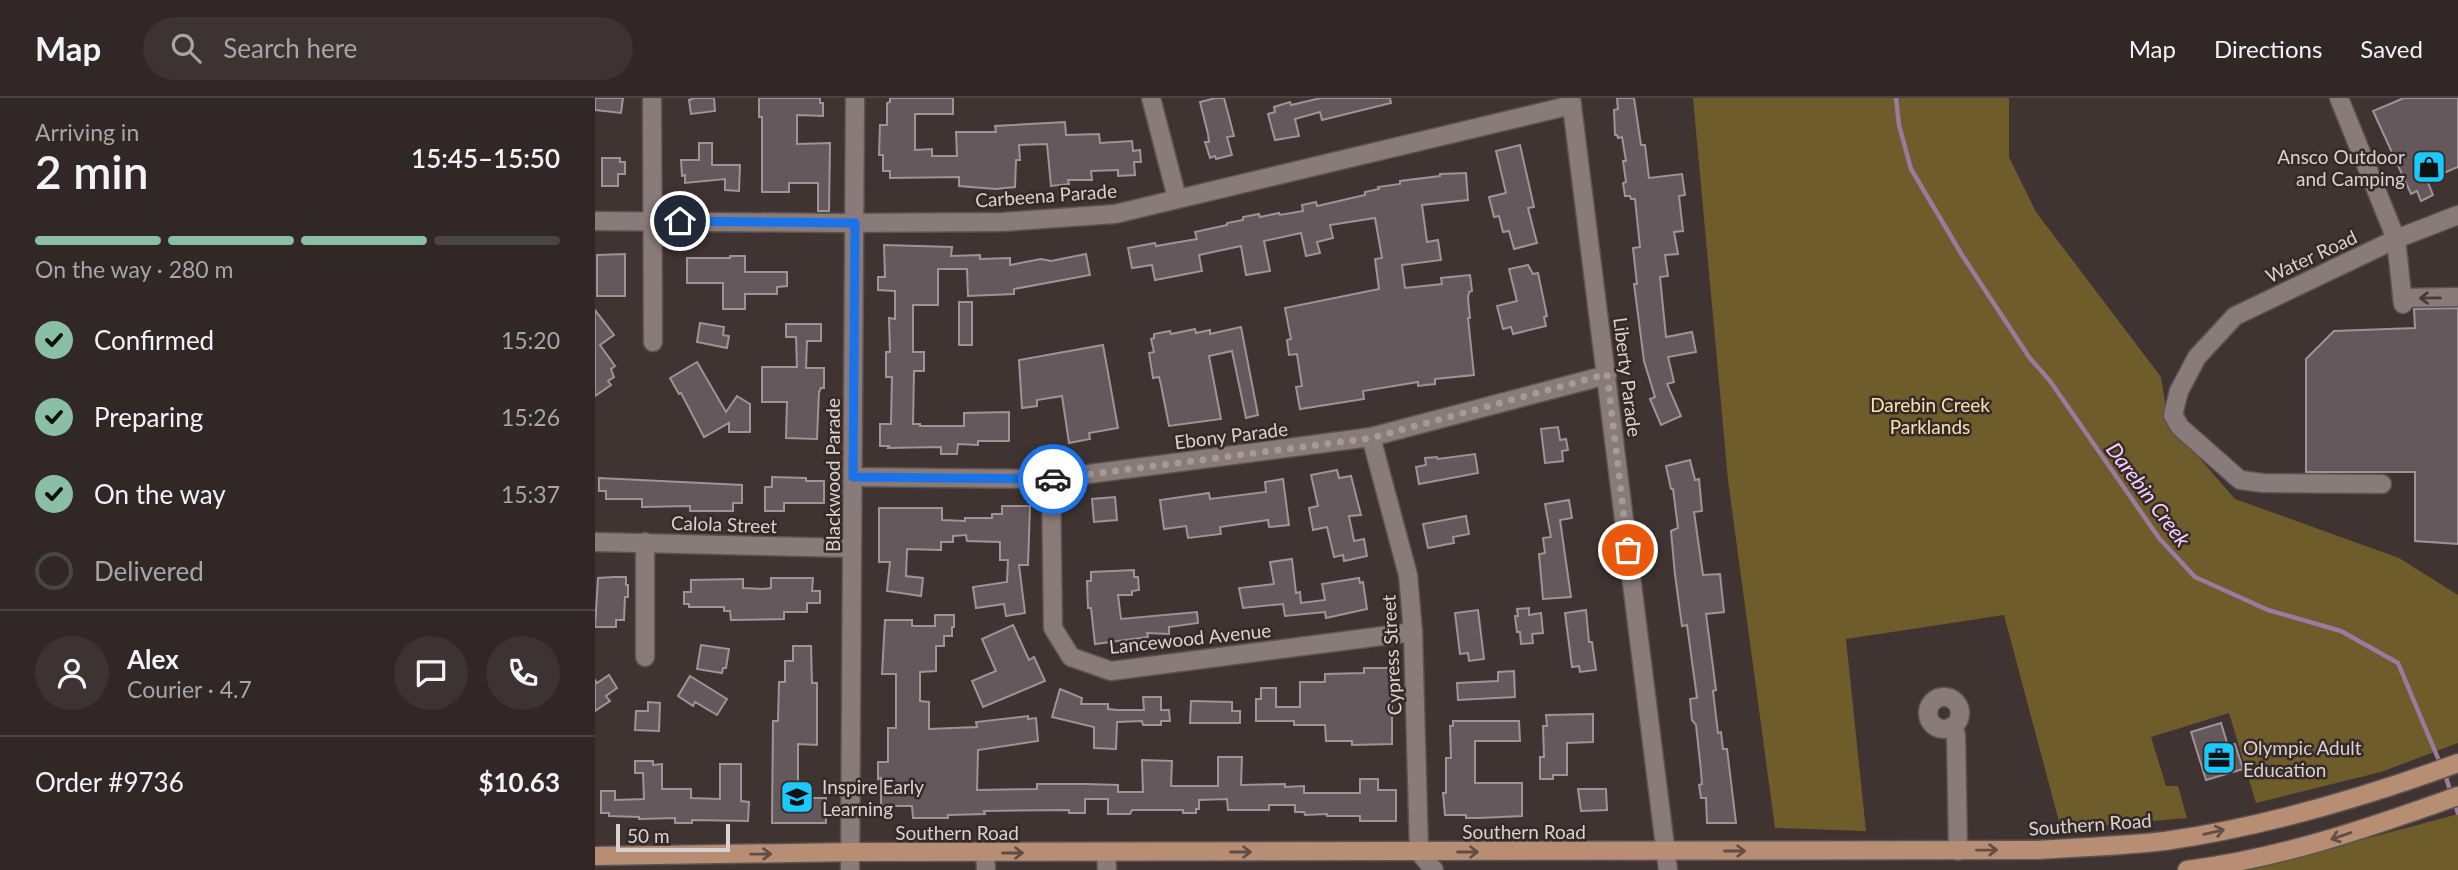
<!DOCTYPE html>
<meta charset="utf-8">
<style>
body{margin:0;font-family:Lato,sans-serif;background:#3c3332;color:#f1f3f6;height:100vh;display:flex;flex-direction:column;font-size:26px;white-space:nowrap}
*{box-sizing:border-box;margin:0}
p{font-size:23px;color:#a8a5a7}
.icon{flex:none;width:38px;height:38px;fill:none;stroke:currentColor;stroke-width:2;stroke-linecap:round;stroke-linejoin:round}
.map{position:relative;flex:1;overflow:hidden}
.drawer{display:flex;flex-direction:column;background:#302726;width:595px}
.drawer>*{flex:none}
.scale{position:absolute;left:21px;bottom:18px;width:114px;box-sizing:border-box;padding-left:7px;border:4px solid #dad2d1;border-top:0;font-size:19px;line-height:24px;white-space:nowrap;color:#dad2d1;-webkit-text-stroke:5px #362a28;paint-order:stroke}
.pin{position:absolute;display:grid;place-items:center;width:60px;height:60px;color:#fff;margin:-30px;border:4px solid #fff;border-radius:50%;box-shadow:0 2px 7px #0007}
.courier{position:absolute;display:grid;place-items:center;width:70px;height:70px;margin:-35px;border:5px solid #1a73e8;border-radius:50%;background:#fff;color:#222;box-shadow:0 2px 9px #0007}
.summary em{font-style:normal;font-weight:600}
.summary div{display:flex;flex-direction:column-reverse}
.summary{display:flex;align-items:center;justify-content:space-between;height:119px;padding:0 35px}
h1{font-size:46px;font-weight:600;line-height:52px}
.bar{display:grid;grid-template-columns:repeat(4,1fr);gap:10px 7px;align-content:center;height:84px;padding:0 35px}
.bar i{height:9px;border-radius:5px;background:#4b4443}
.bar .current{background:#8abfa5}
.bar p{grid-column:span 4}
.line{display:flex;align-items:center;gap:18px;padding:0 35px;border-top:2px solid #4b4443}
.line div{flex:1}
.round{display:grid;place-items:center;flex:none;width:74px;height:74px;border-radius:37px;background:#3c3332}
ol{padding:0 35px;list-style:none}
li{display:flex;align-items:center;gap:21px;height:77px}
li p{margin-inline-start:auto}
li .icon{padding:7px;border-radius:50%;background:#8abfa5;color:#111;stroke-width:4}
li:last-child{color:#a8a5a7}
li i{width:38px;height:38px;border:4px solid #4b4443;border-radius:50%}
header{display:flex;align-items:center;gap:42px;box-sizing:border-box;height:98px;padding:0 35px;background:#302726;border-bottom:2px solid #4b4443}
header strong{font-size:33px}
nav{display:flex;gap:38px;margin-inline-start:auto;font-size:24px}
.search{width:490px;height:63px;background:#3c3332;display:flex;align-items:center;gap:18px;box-sizing:border-box;padding:0 24px;border-radius:38px;color:#a8a5a7;font-size:26px}
main{display:flex;flex:1;min-height:0}
.map>svg:first-child{display:block}
</style>
<header>
<strong>Map</strong>
<div class="search"><svg class="icon" aria-label="search" viewBox="0 0 24 24"><circle cx="10" cy="10" r="6"/><path d="M15 15l6 6"/></svg>Search here</div>
<nav><a>Map</a><a>Directions</a><a>Saved</a></nav>
</header>
<main>
<section class="drawer">
<div class="summary"><div><h1>2 min</h1><p>Arriving in</p></div><em>15:45–15:50</em></div>
<div class="bar"><i class="current"></i><i class="current"></i><i class="current"></i><i></i><p>On the way · 280 m</p></div>
<ol>
<li><svg class="icon" aria-label="check" viewBox="0 0 24 24"><path d="M5 12l5 5 9-10"/></svg>Confirmed<p>15:20</p></li>
<li><svg class="icon" aria-label="check" viewBox="0 0 24 24"><path d="M5 12l5 5 9-10"/></svg>Preparing<p>15:26</p></li>
<li><svg class="icon" aria-label="check" viewBox="0 0 24 24"><path d="M5 12l5 5 9-10"/></svg>On the way<p>15:37</p></li>
<li><i></i>Delivered</li>
</ol>
<div class="line" style="height:126px"><a class="round"><svg class="icon" aria-label="person" viewBox="0 0 24 24"><circle cx="12" cy="8" r="4"/><path d="M4 21q1-7 8-7t8 7"/></svg></a><div><b>Alex</b><p>Courier · 4.7</p></div><a class="round"><svg class="icon" aria-label="chat" viewBox="0 0 24 24"><path d="M4 5h16v11H9l-5 4z"/></svg></a><a class="round"><svg class="icon" aria-label="phone" viewBox="0 0 24 24"><path d="M5 4h4l2 5-3 2q2 4 5 5l2-3 5 2v4C11 20 4 13 5 4z"/></svg></a></div>
<div class="line" style="height:91px"><div>Order #9736</div><b>$10.63</b></div>
</section>
<div class="map">
<svg width="1863" height="772" viewBox="0 0 1863 772">
<rect width="100%" height="100%" fill="#403432"/>
<!-- green -->
<g fill="#6e5c2b">
<path d="M1098,0H1414V59L1441,114L1566,279L1573,324L1640,401L1804,460L1863,497V645L1786,674L1661,705L1634,615L1556,639L1571,688H1583L1592,720L1466,731L1409,517L1251,541L1271,733L1180,730L1133,382Z"/>
<path d="M1863,716V772H1629L1740,749Z"/>
</g>
<g fill="none" stroke-linecap="round" stroke-linejoin="round">
<!-- stream -->
<g stroke="#9a7a9e" stroke-width="4.5">
<path d="M1301,0L1304,27L1316,71L1367,157L1434,259L1455,283L1564,440L1600,479L1673,512L1746,533L1803,565L1845,665"/>
<path d="M1849,673L1856,695"/>
<path d="M1859,703L1863,715"/>
</g>
</g>
<!-- building -->
<g fill="#64585c" stroke="#a09297" stroke-width="2">
<path d="M0,0H28L26,15L0,12Z"/>
<path d="M100,0H119L120,13L96,16L94,2Z"/>
<path d="M164,0H225V5H228V18L202,17V46L235,45L234,113H223V85H194V94H167V19H164Z"/>
<path d="M295,0H358V16H320V52L337,51V58H362L361,34H401L400,28L470,24L471,37L504,36L505,45L537,43L538,53L545,52L546,64H539L540,77L523,78V72L496,73L497,82H473L474,86L456,88L452,46L424,47L425,62H421L420,89L401,91L364,88V79L295,80V73H288V57H284L285,27H292V5L295,4Z"/>
<path d="M621,0H629L639,38L632,39L637,57L621,61L620,58L615,60L610,44H614L613,36L605,4Z"/>
<path d="M726,0H795L796,5L727,22L725,14L700,21L704,38L680,42L673,16L680,14L679,9L695,4L696,7Z"/>
<path d="M1022,0H1039L1046,47H1050L1054,80L1087,76L1090,97L1084,98L1088,133L1079,134L1083,156L1070,157L1073,178L1065,179L1071,239L1097,234L1101,254L1073,259L1079,284L1072,286L1086,318L1066,327L1055,301L1060,299L1049,263L1039,186H1042L1038,150L1045,149L1040,101H1036L1035,98H1030L1028,85L1031,84L1028,63H1031L1027,39L1023,40L1022,37H1020L1019,12L1023,11Z"/>
<path d="M1809,0H1863V69L1832,82L1838,97L1826,103L1822,93L1816,96L1778,13Z"/>
<path d="M104,45H117V67H145L144,93L130,92V81L90,85V77L87,78L86,62H104Z"/>
<path d="M925,47L939,109L933,110L942,145L919,151L914,133L908,134L904,118L899,119L894,99L911,95L901,53Z"/>
<path d="M7,60H25V64H30V76H23V88H7Z"/>
<path d="M871,75L873,102L827,107L832,144L843,142L846,162L807,167L810,190L847,186L846,180L875,177L877,193L874,194L873,200L875,220H873L879,277L840,281V286L823,288V284L768,293L769,301L705,311L701,289L707,288L702,256L694,257L692,242L696,241L690,210L784,191L780,161L787,160L780,120L735,127L738,140L722,144L725,155L711,158L706,135L669,143L675,173L651,177L646,148L604,157L607,173L560,182L557,167L537,170L533,150L560,145L561,148L602,141L600,134L632,127V125L648,122V119L664,116L665,119L684,115L685,117L708,113L707,107L721,104L722,108L770,97V94L784,91L783,89L805,86V83L845,78V76Z"/>
<path d="M289,147L357,149L356,158L385,157V161L415,160V167L446,161L456,163L491,156L495,177L419,191V196L373,198L372,171H343V207H318V254H329V273H319L318,326H325V328H369V315L414,314V343H383V347L363,346L362,356H346V349L293,350L294,348H285V326H296L297,279H291V254H295L294,220L300,221V193L283,192V179H290Z"/>
<path d="M30,156V198H2V157Z"/>
<path d="M135,158H150V174H192V188L182,189V196H150V211H128V185H92V160H135Z"/>
<path d="M933,167L938,176L943,175L952,218L949,219L951,228L918,236L916,229L908,231L902,208L922,203L914,171Z"/>
<rect x="364" y="204" width="13" height="43"/>
<path d="M1863,210V446L1820,443V374H1711V261L1739,233L1820,230L1819,211Z"/>
<path d="M0,212L19,237L5,247L20,268L16,271L19,279L13,283L16,287L0,298Z"/>
<path d="M105,225L129,229L128,237L134,238L132,250L102,244Z"/>
<path d="M191,226H226V243H212L211,270H229V290H226L224,294L222,341L191,340L192,304H167V269H202L201,239H191Z"/>
<path d="M646,229L663,317L651,320L637,253L614,258L626,321L574,328L566,287L564,279L558,280L554,255L559,254L556,241L559,240V236L575,233L576,236L600,231L601,235L615,232V236Z"/>
<path d="M508,247L523,330L494,335L495,341L474,345L467,298L442,302V308L427,310L424,262Z"/>
<path d="M102,264L131,314L142,298L155,306V334H134V325L109,339L86,295L84,296L75,280Z"/>
<path d="M963,329L965,342L971,341L973,352L967,353L968,363L950,365L946,331Z"/>
<path d="M880,356L883,375L824,386L821,369L831,367L830,360L842,359L843,361Z"/>
<path d="M1095,362L1100,382L1104,381L1107,413L1099,414L1108,477L1125,476L1129,514L1111,516L1121,592L1118,593L1123,635L1126,634L1128,651H1132L1141,725H1112L1111,700H1106L1104,687L1107,686L1106,673L1101,627L1097,622L1095,601L1102,600L1092,527L1087,528L1080,477L1076,433L1083,430L1078,391H1076L1071,368Z"/>
<path d="M742,372L744,380L756,378L766,417L754,418L759,443L769,441L772,458L749,463L748,457L739,459L732,429L718,432L714,410L723,408L716,377Z"/>
<path d="M177,379L211,380V383H229V405H189V413H170V389H177Z"/>
<path d="M4,380L147,387V405H138V413H95V408L47,409V401H11V393H4Z"/>
<path d="M688,381L694,427L674,429L673,422L625,429L626,436L593,440L591,428L569,431L565,402L614,395L615,401L671,394L670,384Z"/>
<path d="M520,399L522,422L499,424L497,401Z"/>
<path d="M974,402L977,420L965,422L976,499L948,501L944,456L950,455L948,440L956,439L950,406Z"/>
<path d="M407,408H435L433,467H424L430,515L411,518L409,506L381,510L378,489L412,484L413,462H405V444L372,443L371,437L358,438V444H346V452L312,451L311,478L328,480L326,498L292,493L295,464H284V410H347V422L370,423V420H397V416H407Z"/>
<path d="M871,418L874,436L858,439L859,445L833,450L828,426Z"/>
<path d="M697,461L701,495L705,494L706,505L730,502L727,486L764,480L765,485L768,484L772,511L731,520L730,514L690,518L688,506L648,510L644,490L679,486L675,464Z"/>
<path d="M539,472V479H543L544,492L537,493V497H523L526,521L602,514L603,525L574,529V536L552,535L553,539L500,546L496,510H493L492,483H496V474Z"/>
<path d="M19,479H31V487H33V499H30L29,522H21V529H0L3,480Z"/>
<path d="M176,480H218L217,493H225V505H212V514H189V521L136,522L135,513H129V509H94V506H89V494H96V482L148,481V490L168,491L176,490Z"/>
<path d="M934,510V517L946,515L948,535L937,536L938,545L926,546L925,534H922L920,518H923L922,511Z"/>
<path d="M883,512L889,561L874,563L873,555L865,556L860,515Z"/>
<path d="M991,512L994,544H997L1001,572L985,574L984,568L977,569L970,515Z"/>
<path d="M340,517H359V529H357V538H349V548H341V573L325,574V603L334,604V631L382,629L381,624L433,618V621L441,620L443,643L383,652L382,692L442,691V686H492L523,687V694H548L547,662L577,663L576,688H623V659H647L646,687L690,686V689L709,688V695H765V681H783V692H801V723H765V718H732V716L710,717L709,714H700V707H674V712H633L632,701L604,702V711H601V715H588V712H537L535,716H513V701H490V715H474V712L389,713L390,716L353,717V720H318L317,708H286V680L283,681V664H293V630H301V576H287L290,522H317V528H340Z"/>
<path d="M418,527L434,562L439,559L450,583L388,609L377,583L401,573L387,541Z"/>
<path d="M106,547L134,551L131,570H128L127,575L102,571Z"/>
<path d="M198,548H216L217,585H222V647L203,646V700H231V725H177L178,623H183L184,584H190V563H198Z"/>
<path d="M769,570H797V646L757,647V643H731L730,627H699V623H661V601H666V590H681V609H705V584H730V576L769,575Z"/>
<path d="M919,573L920,599L863,602L862,585L903,583V574Z"/>
<path d="M14,577L22,590L11,598L15,603L0,613V582L2,585Z"/>
<path d="M95,578L132,601L122,617L100,604L98,608L83,598Z"/>
<path d="M465,591L487,600L486,606H513V611L522,612H549L548,599H566V612H574L575,623H566V627H548L547,623L522,624L521,651L499,650V629L457,619Z"/>
<path d="M596,603L637,604V613H645V625H595Z"/>
<path d="M53,604L65,605L64,633L40,632L41,613H53Z"/>
<path d="M998,616V644L972,645V677H958V681H945V659H949L948,628H952L951,617Z"/>
<path d="M858,623H924L925,643H880V685H927V718L884,720H871V717H850L848,695H851V660H856L855,628H858Z"/>
<path d="M1626,625L1633,648L1640,646L1648,671L1611,682L1596,634Z"/>
<path d="M40,663H58V667L67,666V691H96V700L125,701V666H146V703L154,704L153,723L97,722V725H80V720L44,721V719L14,718V715H6V693H20V702L49,701L48,675H40Z"/>
<path d="M983,691H1011L1012,712L986,713Z"/>
</g>
<g fill="none" stroke-linecap="round" stroke-linejoin="round">
<defs>
<g id="minor">
<path d="M57,0L58,244"/>
<path d="M556,0L582,100"/>
<path d="M976,0L1073,772"/>
<path d="M1744,0L1801,141L1808,206"/>
<path d="M0,123L245,125L407,124L520,116L977,7"/>
<path d="M1807,200L1863,199"/>
<path d="M776,339L813,477L818,534L824,754L839,772"/>
<path d="M258,379L456,381L776,339L1012,277"/>
<path d="M456,381L458,530L476,559L516,573L818,534"/>
<path d="M1787,386L1668,385L1645,382L1585,329L1578,317L1584,293L1602,259L1640,218L1801,141L1863,117"/>
<path d="M0,444L257,450"/>
<path d="M50,444V559"/>
<circle cx="1349" cy="615" r="16"/>
<path d="M1358,628L1361,637L1363,753"/>
<path d="M390,755L391,772"/>
<path d="M511,755L512,772"/>
<path d="M255,772L260,0"/>
</g>
<g id="major">
<path d="M0,758L256,754L1442,752C1485,749 1528,748 1570,743C1668,729 1770,699 1863,665"/>
<path d="M1592,772C1686,760 1774,730 1863,698"/>
</g>
</defs>
<!-- minor casing -->
<use href="#minor" stroke="#5c5251" stroke-width="21"/>
<!-- major casing -->
<use href="#major" stroke="#5c5251" stroke-width="21"/>
<!-- minor -->
<use href="#minor" stroke="#897b7a" stroke-width="18"/>
<!-- major -->
<use href="#major" stroke="#b78e74" stroke-width="18"/>
</g>
<!-- one-way arrows -->
<defs><path id="oneway-shaft" d="M-6 0H5M1.5-3L5.5 0L1.5 3" fill="none" stroke-width="1.6" stroke-linecap="round" stroke-linejoin="round" transform="scale(1.75)"/></defs>
<use stroke="#473a38" href="#oneway-shaft" transform="translate(1835 200) rotate(179)"/>
<g stroke="#634d43">
<use href="#oneway-shaft" transform="translate(1619 734) rotate(-13)"/>
<use href="#oneway-shaft" transform="translate(1746 738) rotate(161)"/>
<use href="#oneway-shaft" transform="translate(1392 752) rotate(-1)"/>
<use href="#oneway-shaft" transform="translate(1140 753)"/>
<use href="#oneway-shaft" transform="translate(646 754)"/>
<use href="#oneway-shaft" transform="translate(873 754)"/>
<use href="#oneway-shaft" transform="translate(418 755)"/>
<use href="#oneway-shaft" transform="translate(166 756) rotate(-1)"/>
</g>
<g fill="none" stroke-linecap="round" stroke-linejoin="round">
<!-- done -->
<path stroke="#a49b99" stroke-width="7" stroke-dasharray="0 12.6" d="M458,381L776,340L1012,276L1033,452"/>
<!-- route -->
<path stroke="#1a73e8" stroke-width="9" d="M85,123L260,125L258,379L458,381"/>
</g>
<!-- icons -->
<defs>
<symbol id="shop-square" viewBox="-11 -11 22 22"><rect x="-9" y="-9" width="18" height="18" rx="4" fill="#1cc9fc" stroke="#362a28"/><path d="M-5-2.5h2.3a2.7 3.5 0 0 1 5.4 0H5L5.5 6h-11ZM-1.5-2.5h3a1.5 2.3 0 0 0-3 0Z" fill="#111"/></symbol>
<symbol id="office-square" viewBox="-11 -11 22 22"><rect x="-9" y="-9" width="18" height="18" rx="4" fill="#1cc9fc" stroke="#362a28"/><path d="M-6-3h4V-5.5h4V-3h4V5H-6ZM-1-4.5V-3h2v-1.5ZM-6 0V1H6V0Z" fill="#111"/></symbol>
<symbol id="school-square" viewBox="-11 -11 22 22"><rect x="-9" y="-9" width="18" height="18" rx="4" fill="#1cc9fc" stroke="#362a28"/><path d="M0-5L7-2L0 1L-7-2ZM-4 1L0 2.5L4 1V4Q0 6-4 4Z" fill="#111"/></symbol>
</defs>
<g fill-rule="evenodd">
<use href="#shop-square" x="1815" y="50" width="38" height="38"/>
<use href="#office-square" x="1605" y="641" width="38" height="38"/>
<use href="#school-square" x="183" y="680" width="38" height="38"/>
</g>
<g text-anchor="middle" dominant-baseline="central" stroke-width="5" stroke-linejoin="round" paint-order="stroke">
<!-- poi labels -->
<g font-size="19" fill="#dad2d1" stroke="#362a28" text-anchor="start">
<text x="1810" y="58" text-anchor="end">Ansco Outdoor<tspan x="1810" dy="22">and Camping</tspan></text>
<text x="1648" y="649">Olympic Adult<tspan x="1648" dy="22">Education</tspan></text>
<text x="227" y="688">Inspire Early<tspan x="227" dy="22">Learning</tspan></text>
</g>
<!-- street labels -->
<g font-size="19" fill="#dad2d1" stroke="#362a28">
<text transform="translate(451 97) rotate(-4)">Carbeena Parade</text>
<text transform="translate(1716 158) rotate(-25)">Water Road</text>
<text transform="translate(1033 279) rotate(83)">Liberty Parade</text>
<text transform="translate(636 337) rotate(-7)">Ebony Parade</text>
<text transform="translate(237 377) rotate(-90)">Blackwood Parade</text>
<text transform="translate(129 426) rotate(2)">Calola Street</text>
<text transform="translate(595 540) rotate(-6)">Lancewood Avenue</text>
<text transform="translate(796 557) rotate(-93)">Cypress Street</text>
<text transform="translate(1495 726) rotate(-4)">Southern Road</text>
<text x="929" y="733">Southern Road</text>
<text x="362" y="734">Southern Road</text>
</g>
<!-- park labels -->
<g font-size="19" fill="#f8e2ab" stroke="#362a28">
<text x="1335" y="306">Darebin Creek<tspan x="1335" dy="22">Parklands</tspan></text>
</g>
<!-- water labels -->
<g font-size="21" font-style="italic" fill="#f7d1ff" stroke="#362a28">
<text transform="translate(1554 396) rotate(53)">Darebin Creek</text>
</g>
</g>
</svg>
<div class="scale">50 m</div>
<div class="pin" style="left:1033px;top:452px;background:#ea580c"><svg class="icon" aria-label="bag" viewBox="0 0 24 24"><path d="M5 8h14l-1 12H6zM9 8a3 3 0 0 1 6 0"/></svg></div>
<div class="pin" style="left:85px;top:123px;background:#1f2937"><svg class="icon" aria-label="home" viewBox="0 0 24 24"><path d="M3 11l9-7 9 7M6 9v11h12V9"/></svg></div>
<div class="courier" style="left:458px;top:381px"><svg class="icon" aria-label="car" viewBox="0 0 24 24"><path d="M5 17H2v-5l4-1 3-4h7l3 4 3 1v5h-3M9 17h6M6 11h13"/><circle cx="7" cy="17" r="2"/><circle cx="17" cy="17" r="2"/></svg></div>
</div>
</main>
